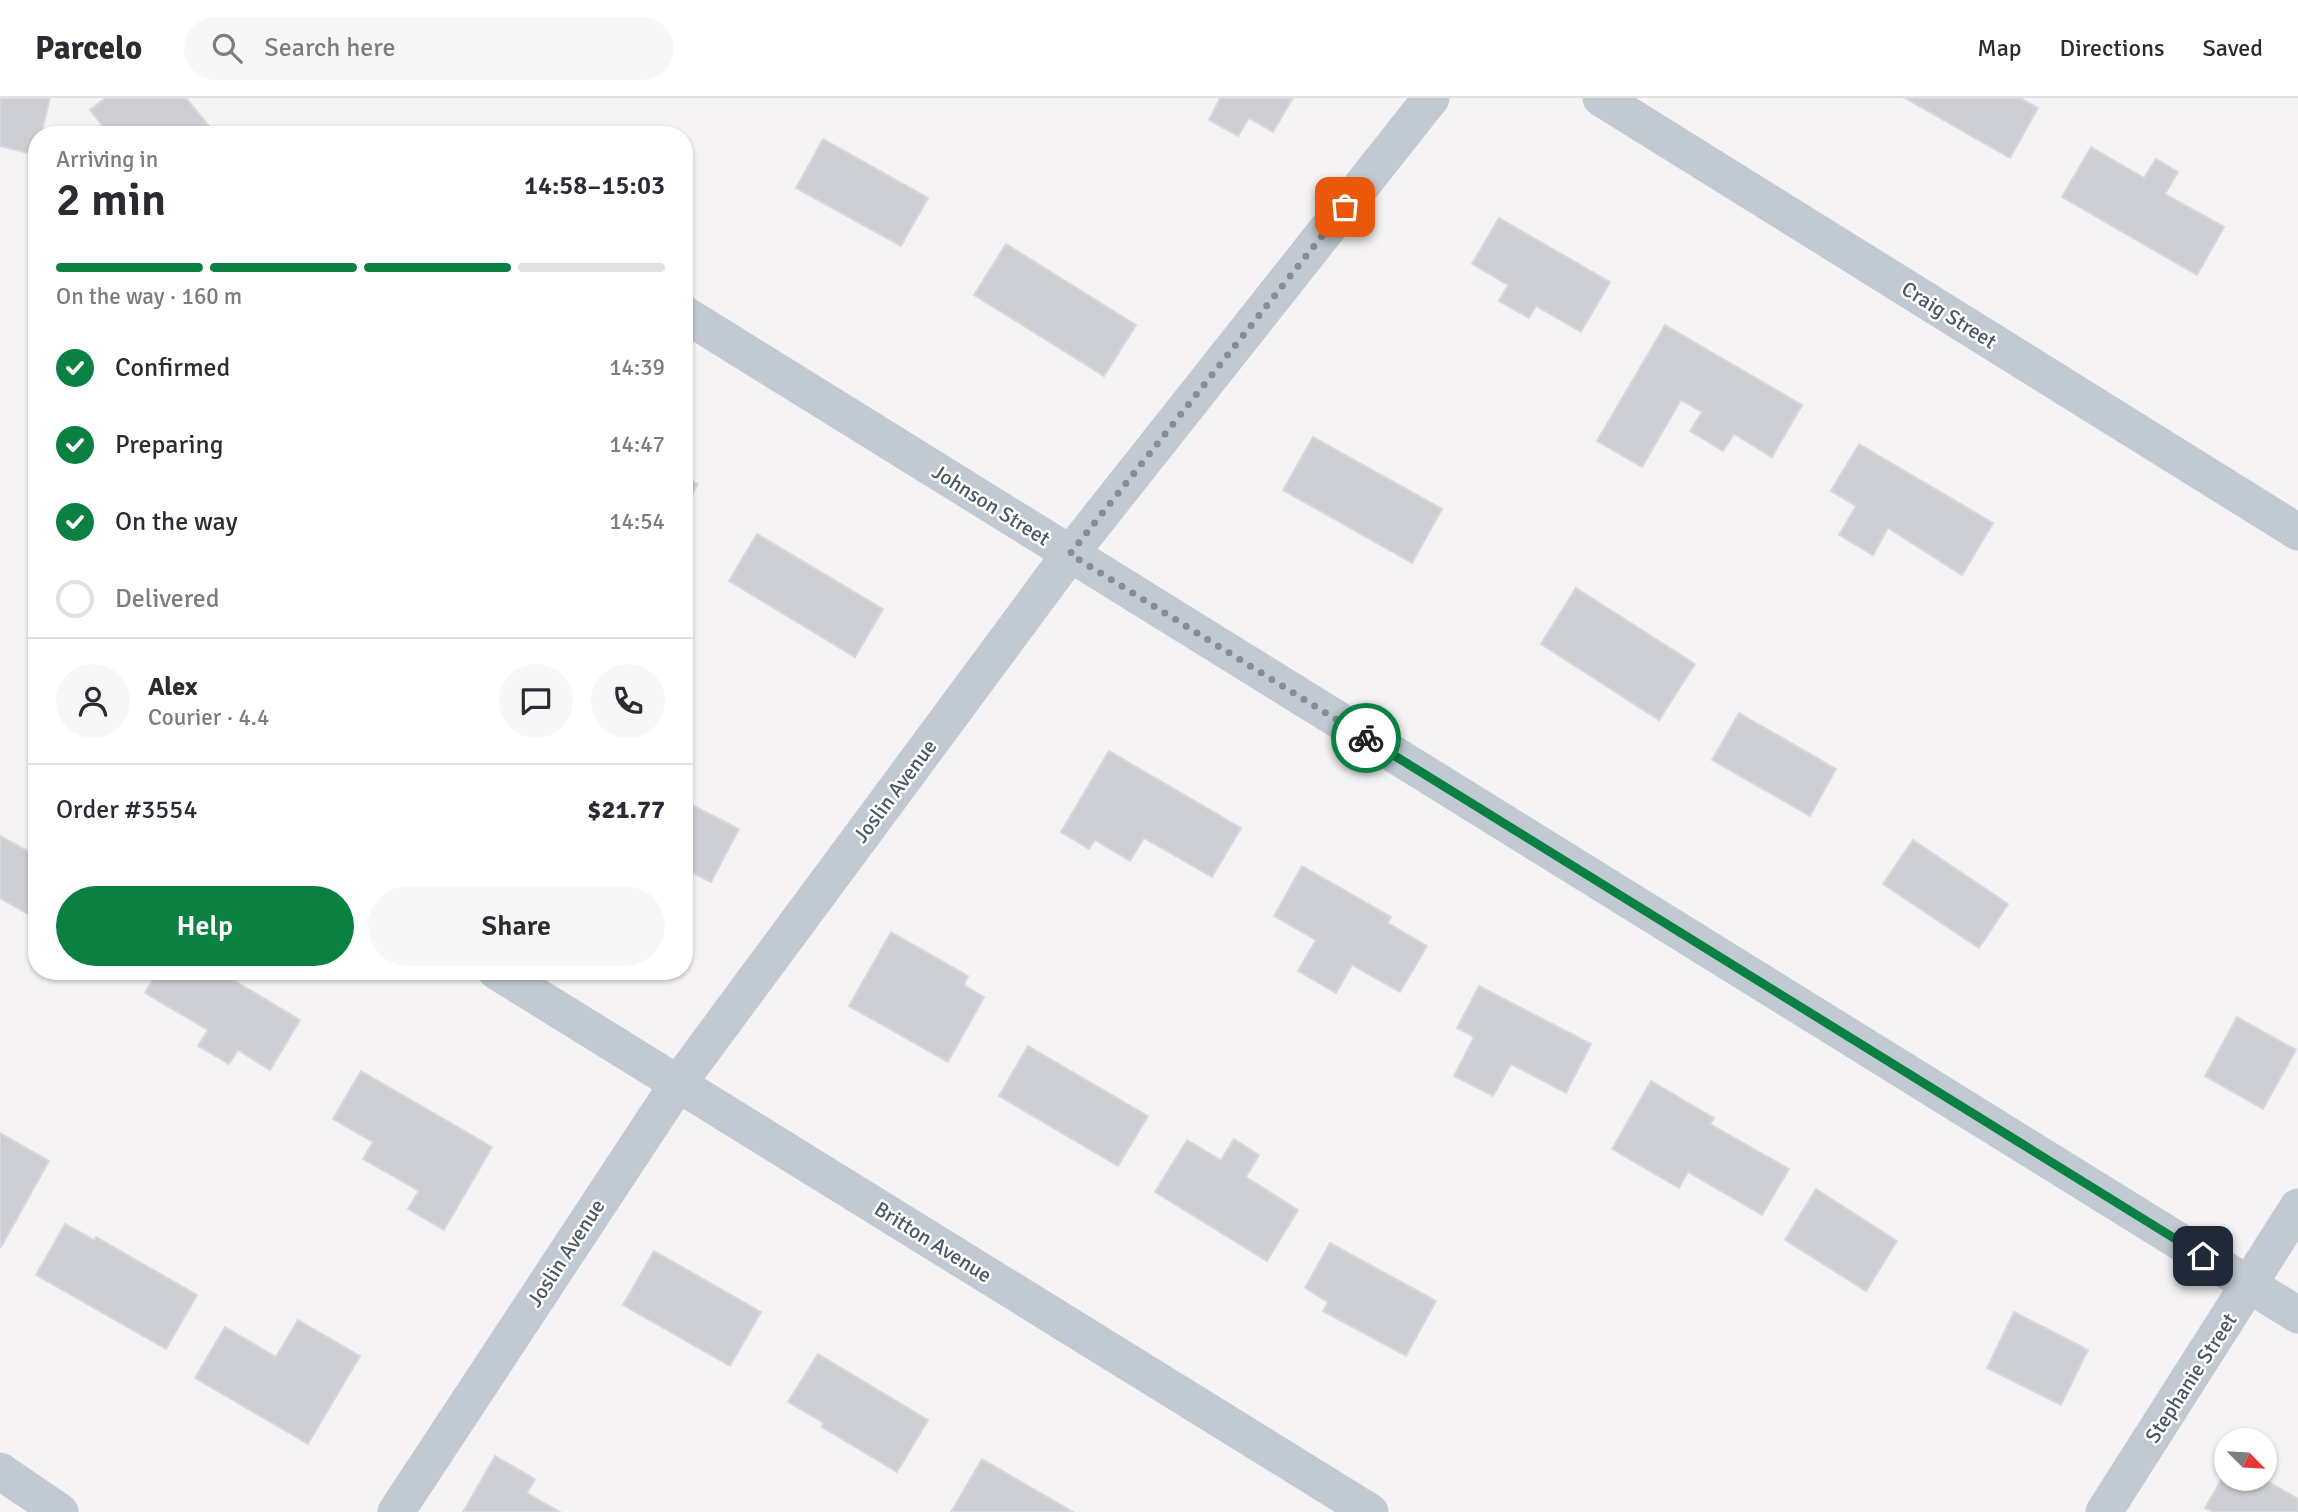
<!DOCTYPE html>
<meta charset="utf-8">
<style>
body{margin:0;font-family:Signika,sans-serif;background:#f7f7f7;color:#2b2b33;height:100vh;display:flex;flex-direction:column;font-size:26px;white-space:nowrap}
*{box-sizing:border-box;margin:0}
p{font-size:23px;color:#7c7c81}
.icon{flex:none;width:38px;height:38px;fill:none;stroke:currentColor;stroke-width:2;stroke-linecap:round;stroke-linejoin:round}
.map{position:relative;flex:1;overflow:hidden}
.side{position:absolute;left:28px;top:28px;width:665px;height:854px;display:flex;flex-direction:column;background:#fff;border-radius:28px;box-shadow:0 2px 5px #0004}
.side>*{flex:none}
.needle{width:46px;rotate:114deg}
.controls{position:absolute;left:2214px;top:1330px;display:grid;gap:14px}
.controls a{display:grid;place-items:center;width:63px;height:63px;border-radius:50%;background:#fff;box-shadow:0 2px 5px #0004;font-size:35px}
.pin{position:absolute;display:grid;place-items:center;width:60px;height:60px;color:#fff;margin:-30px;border-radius:14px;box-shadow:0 4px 10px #0006}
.courier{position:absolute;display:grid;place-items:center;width:70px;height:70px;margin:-35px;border:5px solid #0b8043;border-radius:50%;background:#fff;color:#222;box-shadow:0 2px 9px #0007}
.headline em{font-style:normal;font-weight:600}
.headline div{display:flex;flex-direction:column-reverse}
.headline{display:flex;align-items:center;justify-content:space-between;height:119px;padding:0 28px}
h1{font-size:46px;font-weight:600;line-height:52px}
.bar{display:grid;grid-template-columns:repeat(4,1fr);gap:10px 7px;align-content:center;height:84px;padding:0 28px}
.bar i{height:9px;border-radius:5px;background:#e1e1e2}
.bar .on{background:#0b8043}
.bar p{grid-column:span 4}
.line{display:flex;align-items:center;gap:18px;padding:0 28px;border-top:2px solid #e1e1e2}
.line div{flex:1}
.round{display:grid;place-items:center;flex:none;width:74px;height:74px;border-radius:37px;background:#f7f7f7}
ol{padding:0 28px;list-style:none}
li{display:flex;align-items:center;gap:21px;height:77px}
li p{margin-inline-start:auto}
li .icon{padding:7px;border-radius:50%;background:#0b8043;color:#fff;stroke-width:4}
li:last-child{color:#7c7c81}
li i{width:38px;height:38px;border:4px solid #e1e1e2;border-radius:50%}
.primary-button{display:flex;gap:14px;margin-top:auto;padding:14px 28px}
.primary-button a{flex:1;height:80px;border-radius:42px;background:#0b8043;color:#fff;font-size:28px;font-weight:600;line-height:80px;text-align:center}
.primary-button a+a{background:#f7f7f7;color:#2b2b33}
header{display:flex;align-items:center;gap:42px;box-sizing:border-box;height:98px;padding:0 35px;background:#fff;border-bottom:2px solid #e1e1e2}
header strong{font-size:33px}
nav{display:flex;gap:38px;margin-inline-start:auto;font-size:24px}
.search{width:490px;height:63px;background:#f7f7f7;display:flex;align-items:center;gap:18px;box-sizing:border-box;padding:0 24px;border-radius:38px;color:#7c7c81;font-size:26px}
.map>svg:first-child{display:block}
</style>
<header>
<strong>Parcelo</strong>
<div class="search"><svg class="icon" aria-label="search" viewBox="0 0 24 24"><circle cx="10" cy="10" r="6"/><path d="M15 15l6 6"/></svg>Search here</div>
<nav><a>Map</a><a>Directions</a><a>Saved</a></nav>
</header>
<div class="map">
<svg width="2298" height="1414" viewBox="0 0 2298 1414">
<rect width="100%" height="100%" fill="#f5f3f3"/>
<!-- building -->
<g fill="#cdcfd5" stroke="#d7d9de" stroke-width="2">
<path d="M0,0H50L41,37H37L36,57L0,48Z"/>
<path d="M105,0H186L210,29L200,37H110L90,12Z"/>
<path d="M1220,0H1293L1273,34L1249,20L1238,38L1209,22Z"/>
<path d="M1905,0H2020L2038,10L2010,60Z"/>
<path d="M823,41L928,100L901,148L796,90Z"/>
<path d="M2091,49L2144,80L2156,61L2178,74L2165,96L2224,129L2197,177L2062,99Z"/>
<path d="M1499,120L1610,184L1581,234L1536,208L1529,220L1499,203L1508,187L1472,166Z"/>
<path d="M1006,146L1136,227L1104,278L974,197Z"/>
<path d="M1665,227L1802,307L1772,359L1734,336L1723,353L1690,333L1702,314L1681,302L1642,369L1597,343Z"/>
<path d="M1313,339L1442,411L1412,465L1283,392Z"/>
<path d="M1859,346L1993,425L1962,477L1888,430L1873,457L1839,437L1856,408L1831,393Z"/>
<path d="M684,379L698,386L684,410Z"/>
<path d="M757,436L883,511L855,559L729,483Z"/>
<path d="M1576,490L1695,566L1659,622L1541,546Z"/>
<path d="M1739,615L1836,671L1810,718L1712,662Z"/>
<path d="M1109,653L1241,730L1212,779L1144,740L1130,763L1095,742L1089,751L1061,734Z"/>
<path d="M684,703L739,731L711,784L684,771Z"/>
<path d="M0,738L37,758V821L0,800Z"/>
<path d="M1913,742L2008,806L1979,850L1883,786Z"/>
<path d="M1302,768L1391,819L1388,825L1427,848L1400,894L1352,867L1336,895L1298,873L1316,842L1274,818Z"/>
<path d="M891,834L968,878L964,887L984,899L948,964L849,908Z"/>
<path d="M158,873H218L300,922L270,972L238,952L229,966L198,948L208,932L145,895Z"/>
<path d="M1479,888L1591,946L1566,995L1511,966L1493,998L1454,978L1474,939L1457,930Z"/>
<path d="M2237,919L2296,952L2263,1011L2205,978Z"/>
<path d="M1028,948L1148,1018L1118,1068L999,998Z"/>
<path d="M361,973L492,1049L444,1132L408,1111L419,1093L363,1061L373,1044L333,1021Z"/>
<path d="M1651,983L1714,1020L1710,1026L1789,1071L1762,1117L1688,1074L1679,1090L1612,1051Z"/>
<path d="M0,1035L49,1063L1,1149L0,1148Z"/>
<path d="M1234,1041L1259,1057L1246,1079L1298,1112L1267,1163L1155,1094L1187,1042L1221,1062Z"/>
<path d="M1816,1091L1897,1143L1866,1193L1785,1142Z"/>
<path d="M65,1126L94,1142L96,1139L197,1197L166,1251L36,1177Z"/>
<path d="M1330,1145L1436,1203L1406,1258L1323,1213L1328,1204L1305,1190Z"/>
<path d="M654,1153L761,1214L730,1268L623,1207Z"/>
<path d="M2014,1214L2088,1252L2061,1307L1987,1270Z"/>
<path d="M298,1222L360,1258L308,1346L195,1280L225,1229L276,1259Z"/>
<path d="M818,1256L928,1322L897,1374L822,1329L824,1325L788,1304Z"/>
<path d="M495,1358L535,1381L527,1395L560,1414H463Z"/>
<path d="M982,1361L1073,1414H951Z"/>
<path d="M2226,1373V1381H2264L2298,1401V1414H2213L2205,1410Z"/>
</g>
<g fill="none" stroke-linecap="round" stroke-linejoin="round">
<!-- street -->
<g stroke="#c1cad2" stroke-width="37">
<path d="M1601,0L2298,434"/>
<path d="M684,216L2298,1217"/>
<path d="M496,873L1370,1414"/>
<path d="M0,1373L60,1414"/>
<path d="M396,1414L677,987L1070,456L1431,0"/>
<path d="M2104,1414L2298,1109"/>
</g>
</g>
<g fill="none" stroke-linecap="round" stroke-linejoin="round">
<!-- done -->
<path stroke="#868d94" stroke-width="7" stroke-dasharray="0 12.6" d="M1345,109L1070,456L1366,640"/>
<!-- route -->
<path stroke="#0b8043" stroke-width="9" d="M1366,640L2203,1158"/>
</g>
<g text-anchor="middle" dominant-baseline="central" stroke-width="5" stroke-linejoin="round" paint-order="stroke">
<!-- street labels -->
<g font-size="21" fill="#4a5661" stroke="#fff">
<text transform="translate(1949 217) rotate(32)">Craig Street</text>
<text transform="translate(991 407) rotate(32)">Johnson Street</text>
<text transform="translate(895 693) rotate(-53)">Joslin Avenue</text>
<text transform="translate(933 1144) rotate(32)">Britton Avenue</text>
<text transform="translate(566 1155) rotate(-57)">Joslin Avenue</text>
<text transform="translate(2191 1280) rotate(-57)">Stephanie Street</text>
</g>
</g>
</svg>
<div class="controls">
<a><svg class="needle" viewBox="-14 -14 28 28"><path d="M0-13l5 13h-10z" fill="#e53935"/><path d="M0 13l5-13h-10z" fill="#7c7c81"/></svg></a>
</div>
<div class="pin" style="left:1345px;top:109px;background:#ea580c"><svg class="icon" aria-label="bag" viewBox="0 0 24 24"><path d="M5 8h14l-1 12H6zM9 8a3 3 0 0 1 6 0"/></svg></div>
<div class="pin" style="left:2203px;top:1158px;background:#1f2937"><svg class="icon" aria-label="home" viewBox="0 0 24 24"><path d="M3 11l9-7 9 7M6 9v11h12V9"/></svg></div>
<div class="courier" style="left:1366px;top:640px"><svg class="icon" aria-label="bike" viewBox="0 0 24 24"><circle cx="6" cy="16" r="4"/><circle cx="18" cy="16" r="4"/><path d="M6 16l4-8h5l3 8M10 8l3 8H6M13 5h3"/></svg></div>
<section class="side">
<div class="headline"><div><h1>2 min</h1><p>Arriving in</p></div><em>14:58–15:03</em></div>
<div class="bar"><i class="on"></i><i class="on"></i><i class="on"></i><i></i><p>On the way · 160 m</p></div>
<ol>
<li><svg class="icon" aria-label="check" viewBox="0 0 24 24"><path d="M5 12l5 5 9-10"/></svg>Confirmed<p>14:39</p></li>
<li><svg class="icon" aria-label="check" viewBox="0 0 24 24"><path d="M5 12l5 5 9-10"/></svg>Preparing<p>14:47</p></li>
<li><svg class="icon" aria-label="check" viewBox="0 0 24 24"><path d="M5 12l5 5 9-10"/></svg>On the way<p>14:54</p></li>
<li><i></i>Delivered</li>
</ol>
<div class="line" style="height:126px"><a class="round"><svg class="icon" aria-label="person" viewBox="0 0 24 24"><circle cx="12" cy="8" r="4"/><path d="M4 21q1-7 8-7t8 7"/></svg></a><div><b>Alex</b><p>Courier · 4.4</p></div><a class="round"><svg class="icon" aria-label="chat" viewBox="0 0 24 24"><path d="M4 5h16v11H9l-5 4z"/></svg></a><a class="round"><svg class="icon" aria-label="phone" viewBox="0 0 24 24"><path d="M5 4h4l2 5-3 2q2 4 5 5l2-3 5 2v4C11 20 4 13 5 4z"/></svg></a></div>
<div class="line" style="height:91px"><div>Order #3554</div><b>$21.77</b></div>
<div class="primary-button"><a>Help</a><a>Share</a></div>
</section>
</div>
